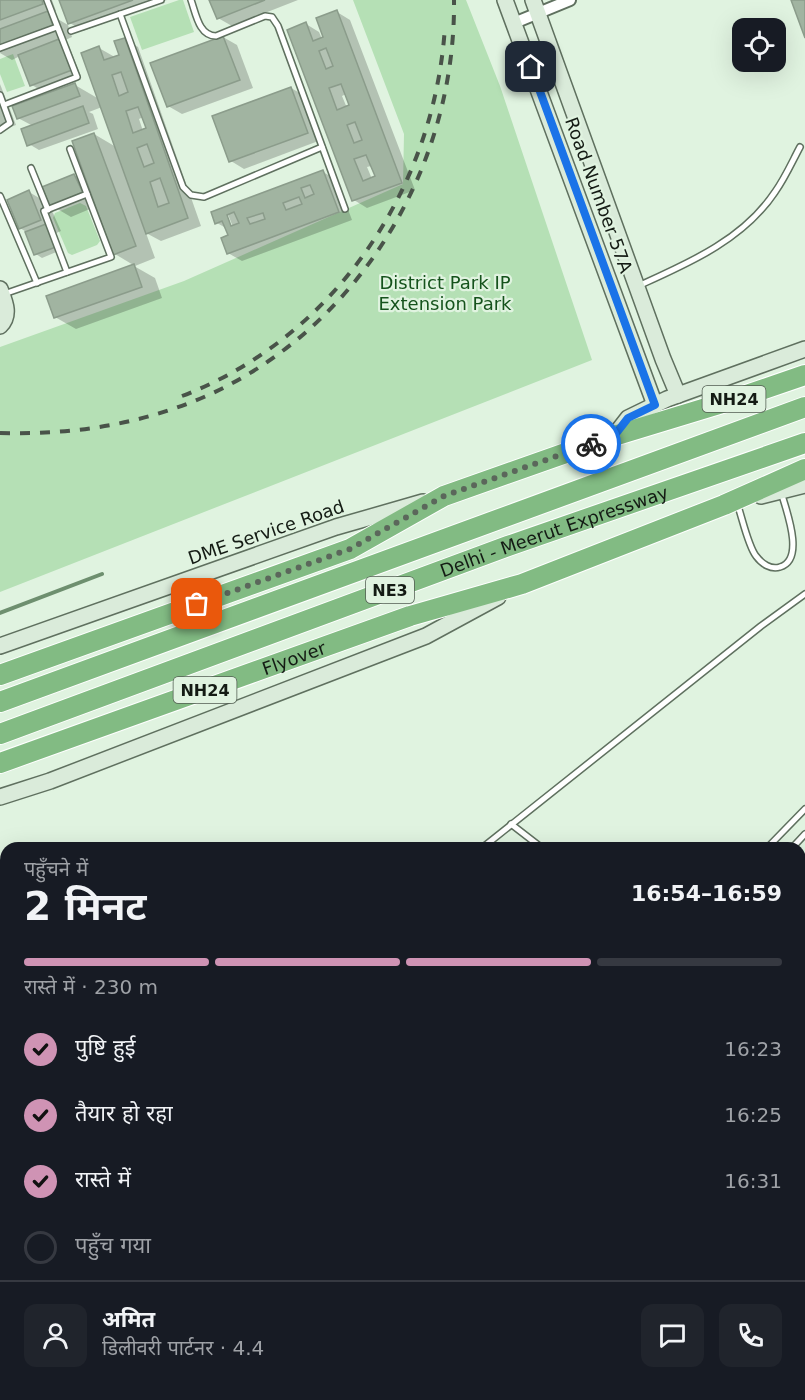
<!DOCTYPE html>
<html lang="hi">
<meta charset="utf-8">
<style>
body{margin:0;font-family:"DejaVu Sans","Noto Sans Devanagari",sans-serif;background:#20242c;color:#f1f3f6;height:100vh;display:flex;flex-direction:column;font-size:22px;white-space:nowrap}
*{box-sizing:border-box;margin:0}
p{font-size:20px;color:#9ea1a6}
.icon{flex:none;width:33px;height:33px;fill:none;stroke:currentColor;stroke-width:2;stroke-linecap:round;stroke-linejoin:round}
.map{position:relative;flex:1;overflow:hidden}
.sheet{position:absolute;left:0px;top:842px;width:806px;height:560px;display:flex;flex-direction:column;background:#171b24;border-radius:18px 18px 0 0;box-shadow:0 6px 24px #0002}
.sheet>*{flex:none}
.fabs{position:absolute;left:732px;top:18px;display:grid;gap:12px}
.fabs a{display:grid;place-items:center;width:54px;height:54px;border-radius:12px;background:#171b24;box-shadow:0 6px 24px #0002;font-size:30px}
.pin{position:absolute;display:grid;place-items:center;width:51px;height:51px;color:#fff;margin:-26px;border-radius:12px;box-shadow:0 3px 9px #0006}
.courier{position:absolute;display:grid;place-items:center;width:60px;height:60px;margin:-30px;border:4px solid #1a73e8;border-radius:50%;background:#fff;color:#222;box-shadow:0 2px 8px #0007}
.overview em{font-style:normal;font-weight:700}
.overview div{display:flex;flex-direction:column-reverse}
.overview{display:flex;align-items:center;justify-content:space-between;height:102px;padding:0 24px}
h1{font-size:39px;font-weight:700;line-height:45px}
.bar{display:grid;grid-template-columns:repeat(4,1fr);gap:9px 6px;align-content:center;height:72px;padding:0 24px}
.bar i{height:8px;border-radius:4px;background:#363941}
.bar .current{background:#cf93b4}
.bar p{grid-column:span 4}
.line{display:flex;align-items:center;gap:15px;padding:0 24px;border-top:2px solid #363941}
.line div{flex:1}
.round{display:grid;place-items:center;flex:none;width:63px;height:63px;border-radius:12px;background:#20242c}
ol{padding:0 24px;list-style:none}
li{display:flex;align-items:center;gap:18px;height:66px}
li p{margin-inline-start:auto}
li .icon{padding:6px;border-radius:50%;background:#cf93b4;color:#111;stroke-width:4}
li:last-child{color:#9ea1a6}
li i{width:33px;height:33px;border:3px solid #363941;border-radius:50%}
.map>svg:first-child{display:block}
</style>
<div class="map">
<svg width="805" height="1400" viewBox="0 0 805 1400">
<rect width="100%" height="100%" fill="#e0f3e0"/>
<!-- green -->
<g fill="#b5e0b5">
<path d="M179,0H183L194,32L142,50L130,17Z"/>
<path d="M353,0H466L500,86L592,360L0,592V347L184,281L403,184L404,134Z"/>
<path d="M13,54L25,86L7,92L0,74V59Z"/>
<path d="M80,203L86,206L100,241L97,245L72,255L68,253L53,218L55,213Z"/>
</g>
<!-- shadow -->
<g fill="#0003" fill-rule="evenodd">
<path d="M0,0H52L56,11L49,14L68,25L72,37L61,42L69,46L81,76L42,91L32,85L20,56L12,60L0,53Z"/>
<path d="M61,0H167L83,31L70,23Z"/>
<path d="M211,0H298L232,26L218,18Z"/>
<path d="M337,12L350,20L415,190L367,208L354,200L306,24L319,32L322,39ZM346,94L351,106L347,108L342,96ZM371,166L377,177L372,179L367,167Z"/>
<path d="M223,37L237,45L253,88L182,114L168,106Z"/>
<path d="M125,39L138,47L201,226L161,241L146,233L155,258L135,266L115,254L97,206L71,217L49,204L61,231L54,234L61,250L42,258L36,254L28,233L20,228L29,192L51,205L74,175L89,184L94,134L116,147L102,107L89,112L93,114L98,129L39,150L29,144L33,126L18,118L75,85L99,99V48L113,56V59L121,56ZM143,117L147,129L143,131L139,119Z"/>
<path d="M0,84L16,125L0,131Z"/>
<path d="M291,88L305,96L321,140L244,169L231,161Z"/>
<path d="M323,172L337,180L352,220L242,261L228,253L229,236L226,228L217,223L213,213ZM227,212L233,227H230L224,213Z"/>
<path d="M134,266L155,278L162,298L76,329L55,317Z"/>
</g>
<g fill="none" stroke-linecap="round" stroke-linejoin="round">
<!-- stream -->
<path stroke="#6e8f6f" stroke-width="4" d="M0,613L102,574"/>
</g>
<!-- building -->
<g fill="#a1b4a1" stroke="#8b9c8b" stroke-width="1.5" fill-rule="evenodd">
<path d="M0,0H42L43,4L0,20Z"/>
<path d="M59,0H133L68,24Z"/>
<path d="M209,0H265L217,19Z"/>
<path d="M791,0H805V38Z"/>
<path d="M337,10L402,183L352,201L287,30L306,22L313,41L323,37L316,18ZM326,48L333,66L326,69L319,51ZM341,84L349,105L337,110L329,88ZM355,122L362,140L354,143L347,125ZM366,155L375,176L363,181L354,159Z"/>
<path d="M48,11L53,26L0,45V29Z"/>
<path d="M223,36L240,80L167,107L150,63Z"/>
<path d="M125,38L188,218L146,234L81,53L99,46L104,60L119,55L114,41ZM121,72L128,92L119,96L112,75ZM138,107L146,128L133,133L126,111ZM147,144L154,163L144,167L137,148ZM160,178L169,203L158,207L150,182Z"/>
<path d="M59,39L72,70L30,86L18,55Z"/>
<path d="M75,83L80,96L17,119L12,106Z"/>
<path d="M291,87L308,133L229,162L212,116Z"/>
<path d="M83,106L89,123L27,146L21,129Z"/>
<path d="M94,133L136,246L113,255L72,141Z"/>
<path d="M323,170L339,212L227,254L221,238L228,235L222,221L215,224L211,212ZM310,185L314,194L305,198L301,188ZM299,197L302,204L286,210L283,203ZM234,212L239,223L231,226L227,215ZM263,213L265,219L250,224L247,218Z"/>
<path d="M74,174L83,193L50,206L42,187Z"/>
<path d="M29,190L41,220L19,229L7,200Z"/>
<path d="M46,224L56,247L34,255L25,232Z"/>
<path d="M134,264L142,287L54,318L46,296Z"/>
<path d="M0,1293L6,1296V1329L0,1326Z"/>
</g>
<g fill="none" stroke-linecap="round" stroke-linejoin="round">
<defs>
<g id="lane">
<path d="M191,0C196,14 199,36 216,36L265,16L272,17L278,26L345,209"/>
<path d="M120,14L183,187L191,195L204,197L322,147"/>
<path d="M71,31L161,0"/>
<path d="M0,48L57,27"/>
<path d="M0,95L10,123L0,130"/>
<path d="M4,105L77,77L47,0"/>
<path d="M31,168L48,210"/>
<path d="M0,196L37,283"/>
<path d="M67,272L44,211L87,194"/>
<path d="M638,286C689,263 743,240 775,192C785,178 792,162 800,147"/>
<path d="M4,294L111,257L70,149"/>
<path d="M737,503C742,517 748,546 756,556C762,564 771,570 780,567C805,560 787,512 781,492"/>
<path d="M511,824L542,848"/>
<path d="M482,848L761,626L805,594"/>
<path d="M767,848L805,809"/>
<path d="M792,848L805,834"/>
<path d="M0,892L6,897"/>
<path d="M800,894L805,905"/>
</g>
<g id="street">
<path d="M514,23L570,0"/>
<path d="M0,996L6,975"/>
<path d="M0,1051L6,1053"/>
<path d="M0,1095L6,1097"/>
<path d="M800,1095L805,1097"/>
<path d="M800,1170L805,1160"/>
<path d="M0,1193L5,1179"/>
<path d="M800,1198L805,1196"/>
<path d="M0,1251L6,1254"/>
<path d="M0,1338L6,1341"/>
<path d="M142,1395L148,1400"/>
<path d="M289,1400L293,1395"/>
<path d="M517,1400L519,1395"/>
<path d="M675,1400L678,1395"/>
</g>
<g id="secondary">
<path d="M505,0L655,405"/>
<path d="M533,0L663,359L678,395"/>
<path d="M0,289C5,302 11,315 0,326"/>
<path d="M614,436L628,418L667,399L805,349"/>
<path d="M761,496L805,485"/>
<path d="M0,646L336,527L423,502"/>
<path d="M0,797L50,781L426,636L498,597"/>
<path d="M0,914L6,922"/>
<path d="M494,1395L499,1400"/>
<path d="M48,1400L51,1395"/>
</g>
<g id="highway">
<path d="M0,675L350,549L444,496L614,436L729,401L805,375"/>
<path d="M0,702L805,407"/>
<path id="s1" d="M0,734L508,546L805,443"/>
<path id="s2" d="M0,763L410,616L522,584L724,505L805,469"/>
</g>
</defs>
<!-- lane casing -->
<use href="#lane" stroke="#5f705f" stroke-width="8"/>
<!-- street casing -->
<use href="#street" stroke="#5f705f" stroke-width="14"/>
<!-- secondary casing -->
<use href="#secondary" stroke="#5f705f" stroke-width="18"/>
<!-- highway casing -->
<use href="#highway" stroke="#fff" stroke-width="22"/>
<!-- lane -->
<use href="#lane" stroke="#fff" stroke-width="5"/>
<!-- street -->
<use href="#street" stroke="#fff" stroke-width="10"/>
<!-- secondary -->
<use href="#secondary" stroke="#daebda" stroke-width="15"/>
<!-- highway -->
<use href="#highway" stroke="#82bb83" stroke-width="20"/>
<!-- rail -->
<g stroke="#495349" stroke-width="4" stroke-dasharray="10 10" stroke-linecap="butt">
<path d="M182,396C336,337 435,187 445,26"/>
<path d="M0,433C70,435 139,425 204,397C359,329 456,166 454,0"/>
</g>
</g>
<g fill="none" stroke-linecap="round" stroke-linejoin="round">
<!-- done -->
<path stroke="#5b675b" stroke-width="6" stroke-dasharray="0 10.8" d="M197,604L350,549L444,496L591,444"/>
<!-- route -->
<path stroke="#1a73e8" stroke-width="8" d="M531,67L655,405L628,418L614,436L591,444"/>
</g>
<g text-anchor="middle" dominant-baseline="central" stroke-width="4.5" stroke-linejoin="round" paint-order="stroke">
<!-- shield labels -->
<g fill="#e0f3e0" stroke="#515c51" stroke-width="1.5">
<rect x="702.5" y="386" width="63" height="26" rx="4.5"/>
<rect x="366" y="577" width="48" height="26" rx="4.5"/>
<rect x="173.5" y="677" width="63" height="26" rx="4.5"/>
</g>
<g font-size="16" font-weight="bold" fill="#141b14">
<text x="734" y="399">NH24</text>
<text x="390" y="590">NE3</text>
<text x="205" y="690">NH24</text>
</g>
<!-- street labels -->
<g font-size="18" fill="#141b14" stroke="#e0f3e0">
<text transform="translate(599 195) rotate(70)">Road Number 57A</text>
<text stroke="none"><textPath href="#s1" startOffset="590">Delhi - Meerut Expressway</textPath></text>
<text transform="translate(266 532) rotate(-19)">DME Service Road</text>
<text stroke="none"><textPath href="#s2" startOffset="312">Flyover</textPath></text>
</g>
<!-- park labels -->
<g font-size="18" fill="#15531c" stroke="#e0f3e0">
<text x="445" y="282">District Park IP<tspan x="445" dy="21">Extension Park</tspan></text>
</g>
</g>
</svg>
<div class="fabs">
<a><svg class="icon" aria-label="locate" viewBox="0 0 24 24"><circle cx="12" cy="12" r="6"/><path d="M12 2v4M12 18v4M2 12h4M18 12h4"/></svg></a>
</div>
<div class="pin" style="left:197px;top:604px;background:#ea580c"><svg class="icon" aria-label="bag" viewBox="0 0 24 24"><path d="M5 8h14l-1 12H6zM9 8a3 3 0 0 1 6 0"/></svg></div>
<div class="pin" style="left:531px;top:67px;background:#1f2937"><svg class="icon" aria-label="home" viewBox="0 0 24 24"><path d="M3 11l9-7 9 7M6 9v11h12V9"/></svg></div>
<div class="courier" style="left:591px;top:444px"><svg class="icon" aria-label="bike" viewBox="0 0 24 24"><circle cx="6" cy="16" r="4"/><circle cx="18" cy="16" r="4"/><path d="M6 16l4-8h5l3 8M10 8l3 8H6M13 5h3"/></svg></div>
<section class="sheet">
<div class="overview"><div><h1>2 मिनट</h1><p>पहुँचने में</p></div><em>16:54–16:59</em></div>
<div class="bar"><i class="current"></i><i class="current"></i><i class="current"></i><i></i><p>रास्ते में · 230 m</p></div>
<ol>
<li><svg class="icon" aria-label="check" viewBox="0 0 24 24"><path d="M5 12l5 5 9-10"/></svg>पुष्टि हुई<p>16:23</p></li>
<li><svg class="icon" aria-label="check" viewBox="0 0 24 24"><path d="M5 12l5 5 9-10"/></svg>तैयार हो रहा<p>16:25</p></li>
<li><svg class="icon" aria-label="check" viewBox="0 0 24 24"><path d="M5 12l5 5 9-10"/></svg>रास्ते में<p>16:31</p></li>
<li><i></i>पहुँच गया</li>
</ol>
<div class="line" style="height:108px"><a class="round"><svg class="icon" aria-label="person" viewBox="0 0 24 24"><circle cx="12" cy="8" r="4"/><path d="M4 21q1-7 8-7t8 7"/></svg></a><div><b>अमित</b><p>डिलीवरी पार्टनर · 4.4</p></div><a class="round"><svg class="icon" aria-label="chat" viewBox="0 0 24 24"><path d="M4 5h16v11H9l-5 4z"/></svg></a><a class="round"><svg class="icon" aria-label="phone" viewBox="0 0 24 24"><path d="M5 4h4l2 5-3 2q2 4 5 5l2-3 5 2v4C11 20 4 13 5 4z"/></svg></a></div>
</section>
</div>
